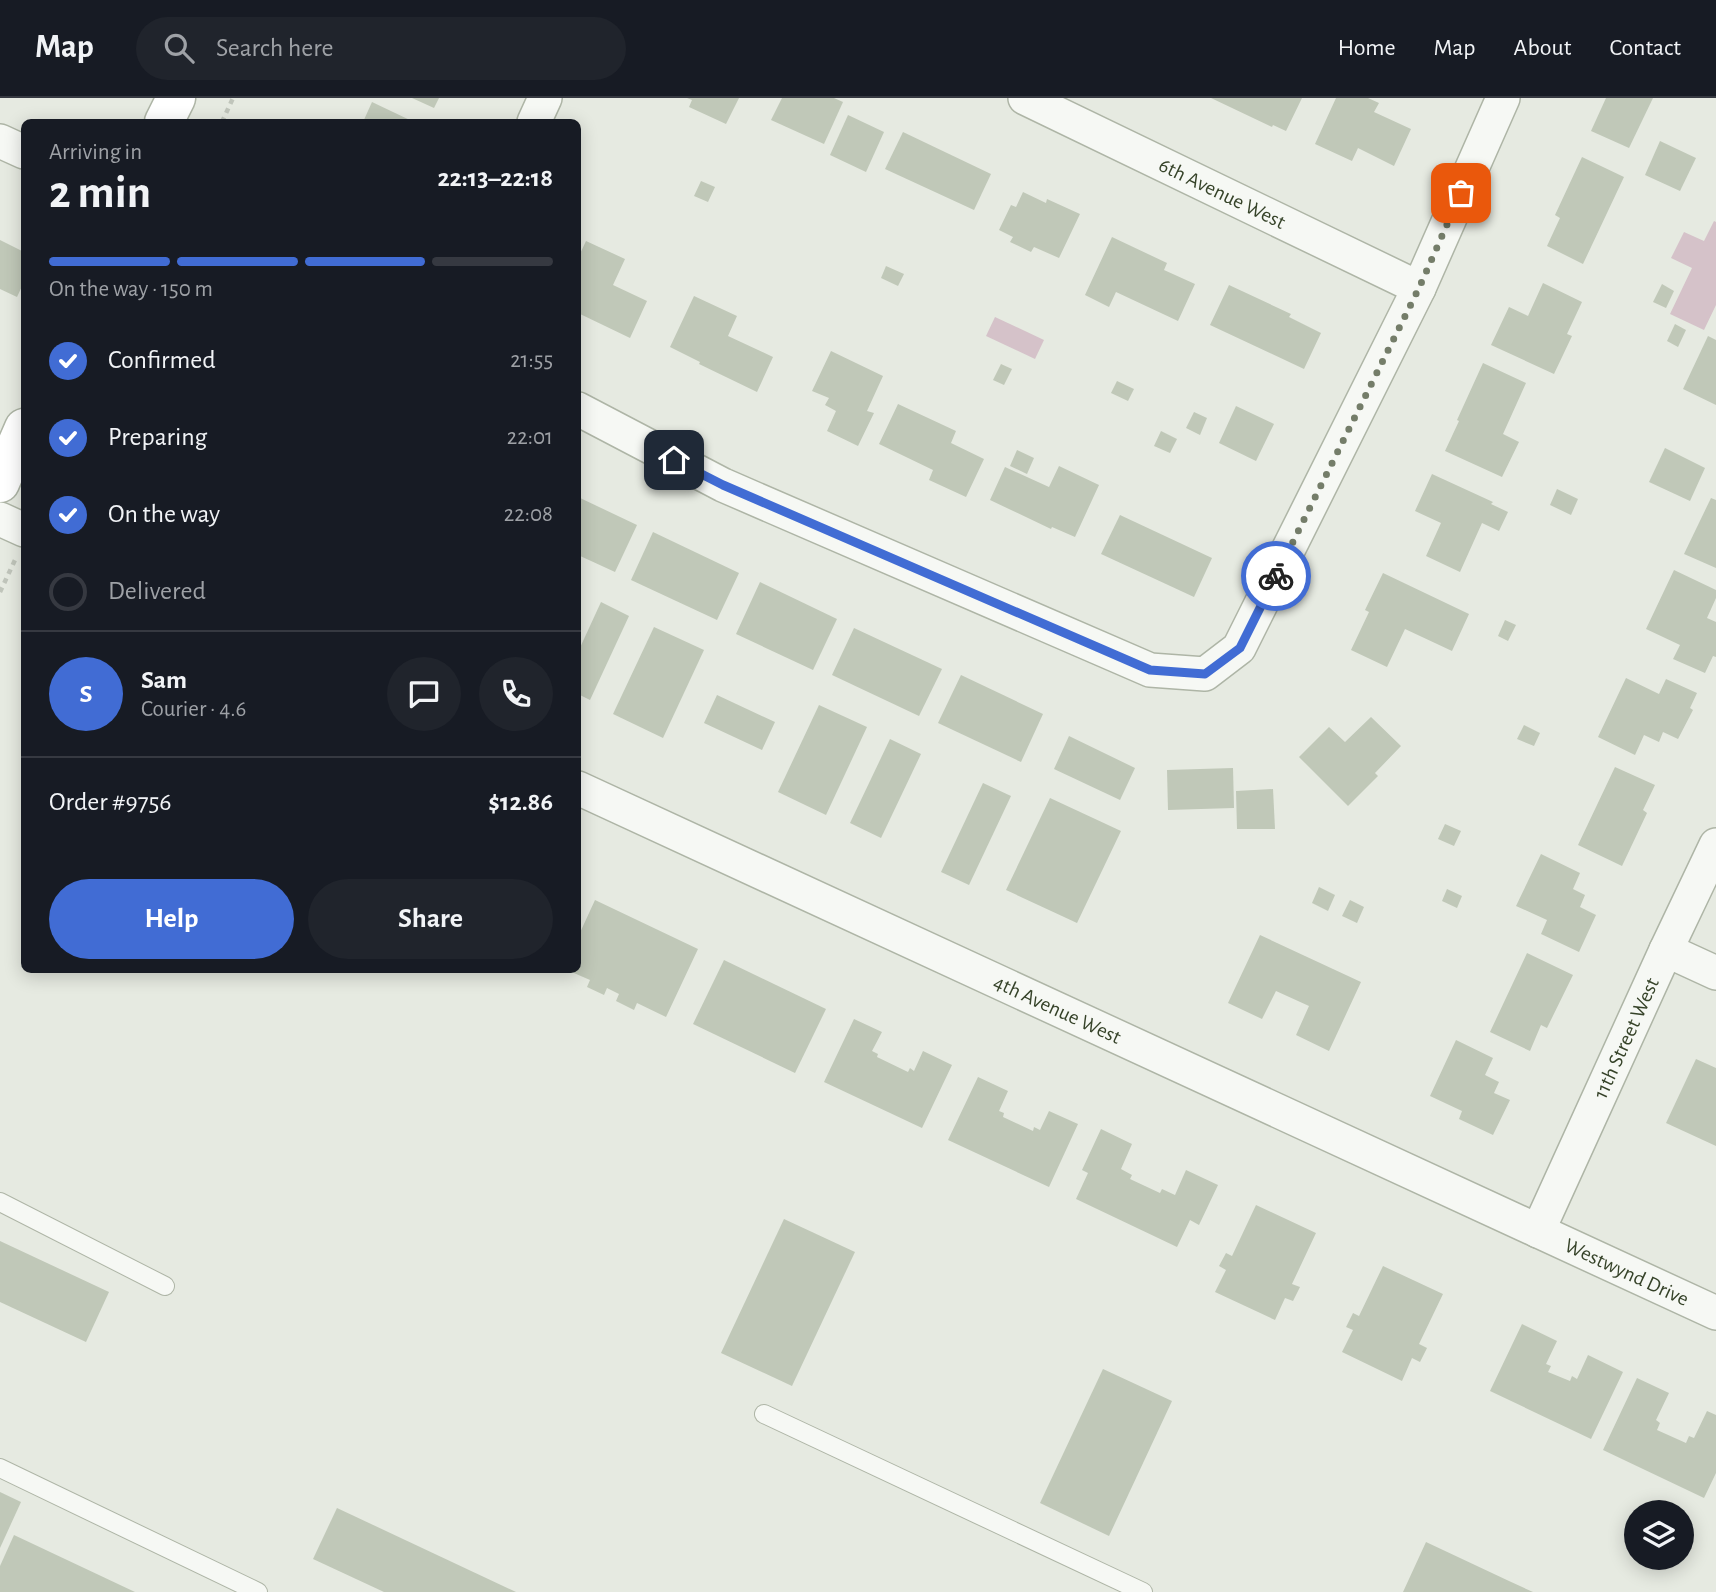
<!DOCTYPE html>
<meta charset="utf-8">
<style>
body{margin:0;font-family:"Alegreya Sans",sans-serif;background:#20242c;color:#f1f3f6;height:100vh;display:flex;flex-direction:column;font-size:26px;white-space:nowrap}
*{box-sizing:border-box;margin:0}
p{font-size:23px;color:#9ea1a6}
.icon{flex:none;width:38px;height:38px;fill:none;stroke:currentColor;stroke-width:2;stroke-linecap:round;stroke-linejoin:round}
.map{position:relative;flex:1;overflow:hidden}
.side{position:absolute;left:21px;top:21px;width:560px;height:854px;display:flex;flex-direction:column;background:#171b24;border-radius:10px;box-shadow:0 4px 18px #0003}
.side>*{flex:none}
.controls{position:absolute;left:1624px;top:1402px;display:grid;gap:14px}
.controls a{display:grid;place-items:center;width:70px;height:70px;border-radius:50%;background:#171b24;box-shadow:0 4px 18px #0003;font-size:35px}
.pin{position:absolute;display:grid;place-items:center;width:60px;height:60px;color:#fff;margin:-30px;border-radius:14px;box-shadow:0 4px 10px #0006}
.courier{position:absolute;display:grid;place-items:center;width:70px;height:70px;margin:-35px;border:5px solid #416cd4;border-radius:50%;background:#fff;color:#222;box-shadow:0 2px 9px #0007}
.overview em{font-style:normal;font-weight:600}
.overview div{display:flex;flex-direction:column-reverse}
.overview{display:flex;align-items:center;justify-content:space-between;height:119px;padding:0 28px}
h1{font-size:46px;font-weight:600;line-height:52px}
.bar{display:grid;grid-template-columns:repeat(4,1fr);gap:10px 7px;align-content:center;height:84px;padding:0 28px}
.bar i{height:9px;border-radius:5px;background:#363941}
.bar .on{background:#416cd4}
.bar p{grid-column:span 4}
.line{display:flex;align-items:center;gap:18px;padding:0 28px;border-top:2px solid #363941}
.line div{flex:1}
.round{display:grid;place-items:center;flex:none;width:74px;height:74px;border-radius:37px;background:#20242c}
ol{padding:0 28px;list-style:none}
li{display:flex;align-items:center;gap:21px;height:77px}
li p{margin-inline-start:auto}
li .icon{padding:7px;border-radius:50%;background:#416cd4;color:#fff;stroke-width:4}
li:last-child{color:#9ea1a6}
li i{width:38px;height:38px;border:4px solid #363941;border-radius:50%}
.button{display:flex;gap:14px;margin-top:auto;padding:14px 28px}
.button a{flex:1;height:80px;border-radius:42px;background:#416cd4;color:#fff;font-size:28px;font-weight:600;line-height:80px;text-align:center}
.button a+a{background:#20242c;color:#f1f3f6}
header{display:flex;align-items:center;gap:42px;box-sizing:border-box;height:98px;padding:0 35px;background:#171b24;border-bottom:2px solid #363941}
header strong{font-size:33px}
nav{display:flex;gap:38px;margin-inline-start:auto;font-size:24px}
.search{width:490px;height:63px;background:#20242c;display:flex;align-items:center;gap:18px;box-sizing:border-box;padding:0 24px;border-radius:38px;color:#9ea1a6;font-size:26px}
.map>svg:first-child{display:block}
</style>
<header>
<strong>Map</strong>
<div class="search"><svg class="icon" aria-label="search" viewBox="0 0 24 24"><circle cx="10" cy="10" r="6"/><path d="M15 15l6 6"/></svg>Search here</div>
<nav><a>Home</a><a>Map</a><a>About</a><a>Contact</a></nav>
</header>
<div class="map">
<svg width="1716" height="1494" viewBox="0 0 1716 1494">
<rect width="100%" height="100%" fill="#e6eae1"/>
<!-- green -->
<g fill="#d5c2c9">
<path d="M1714,123L1716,124V207L1704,232L1670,216L1692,170L1671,160L1684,134L1704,143Z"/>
<path d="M995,219L1044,242L1035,261L986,238Z"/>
</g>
<!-- building -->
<g fill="#c0c8b8">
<path d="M412,0H439L434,10Z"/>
<path d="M687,0H739L726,26L689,9L692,2Z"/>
<path d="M782,0H834L843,4L824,46L771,22Z"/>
<path d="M1211,0H1302L1286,33L1273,27L1272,29Z"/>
<path d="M1336,0H1368L1379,5L1374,14L1411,31L1394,68L1358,50L1352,63L1315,46Z"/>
<path d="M1606,0H1653L1629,50L1591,33Z"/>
<path d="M372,4L414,24H363Z"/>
<path d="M848,17L884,34L866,74L830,57Z"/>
<path d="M903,34L991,76L974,112L885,71Z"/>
<path d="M1660,43L1696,60L1680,93L1645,77Z"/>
<path d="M1582,59L1624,79L1583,166L1547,148L1560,120L1555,117Z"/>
<path d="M701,83L715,89L708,104L694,98Z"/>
<path d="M1023,94L1046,105L1047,101L1080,116L1059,160L1034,149L1031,154L1010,144L1013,139L999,132L1011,107L1016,109Z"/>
<path d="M1112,139L1167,165L1164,172L1195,186L1178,223L1116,194L1109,209L1085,197Z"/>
<path d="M0,142L24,154V184L17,199L0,191Z"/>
<path d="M586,143L625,161L613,187L647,203L630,240L578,215V160Z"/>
<path d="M886,168L904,176L898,188L881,180Z"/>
<path d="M1543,185L1582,204L1567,236L1572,238L1554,276L1491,247L1509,209L1528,218Z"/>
<path d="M1662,186L1674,193L1666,210L1653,204Z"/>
<path d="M1229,187L1291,216L1289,219L1321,235L1304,271L1210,227Z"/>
<path d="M694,198L737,218L728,238L773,259L757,294L699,266L700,264L670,249Z"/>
<path d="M1675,226L1686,232L1678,249L1667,243Z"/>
<path d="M1708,238L1716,242V307L1683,291Z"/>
<path d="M831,253L883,278L867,313L874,315L858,348L827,333L836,313L825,307L829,300L812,293Z"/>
<path d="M1483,265L1526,285L1503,336L1519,344L1502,379L1445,353L1459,323L1457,322Z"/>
<path d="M1001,266L1012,271L1004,287L993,282Z"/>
<path d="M1117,283L1134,291L1128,303L1111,295Z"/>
<path d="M898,306L956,333L951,345L984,361L966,399L929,382L933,372L879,346Z"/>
<path d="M1236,308L1274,326L1256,363L1219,345Z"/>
<path d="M1194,314L1207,320L1200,337L1186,330Z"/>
<path d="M1161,333L1177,341L1170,355L1154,348Z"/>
<path d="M1665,350L1705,370L1690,403L1649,384Z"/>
<path d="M1017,352L1034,360L1027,376L1010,368Z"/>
<path d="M1059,368L1099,387L1075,439L1052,429L1051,431L990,402L1005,369L1049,389Z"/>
<path d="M1432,376L1493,404L1491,406L1508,414L1499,433L1482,425L1460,474L1426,458L1441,425L1415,413Z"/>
<path d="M1557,391L1578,401L1571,417L1550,407Z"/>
<path d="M578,399L637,427L615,474L578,457Z"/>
<path d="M1711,400L1716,402V470L1684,456Z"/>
<path d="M1120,417L1212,460L1194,499L1101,456Z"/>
<path d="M653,434L739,475L717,522L631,482Z"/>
<path d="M1674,472L1716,492V500L1707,520L1716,524V559L1713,558L1705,575L1673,561L1680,547L1646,531Z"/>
<path d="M1383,475L1469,516L1452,553L1405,531L1387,569L1351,552L1369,514L1365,512Z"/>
<path d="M760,484L837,521L813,572L736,536Z"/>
<path d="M601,504L629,518L590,602L578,596V554Z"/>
<path d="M1505,522L1516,527L1508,543L1498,538Z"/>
<path d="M654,529L704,552L663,640L613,616Z"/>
<path d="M854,530L942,571L919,618L832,577Z"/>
<path d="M961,577L1043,616L1021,664L938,625Z"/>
<path d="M1626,580L1659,596L1666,581L1697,595L1690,610L1693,612L1678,641L1663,634L1659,644L1644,637L1635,657L1598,639Z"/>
<path d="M717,597L775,624L762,652L704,625Z"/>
<path d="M819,607L867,629L826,717L778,694Z"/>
<path d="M1371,619L1401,648L1375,675L1378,678L1348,708L1299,659L1329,629L1345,644Z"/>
<path d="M1524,627L1540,635L1534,648L1517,641Z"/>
<path d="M1069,638L1135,670L1120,702L1054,671Z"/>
<path d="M890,641L921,656L881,740L850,725Z"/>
<path d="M1615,669L1655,687L1643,712L1647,715L1622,768L1578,747Z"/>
<path d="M1233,670L1234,710L1168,712L1167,672Z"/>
<path d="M983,685L1011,698L969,787L941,774Z"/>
<path d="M1273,691L1275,731H1237L1236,693Z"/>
<path d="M1050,700L1121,733L1077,825L1006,792Z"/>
<path d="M1445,726L1461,733L1454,748L1438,741Z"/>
<path d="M1541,756L1580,775L1573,791L1585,797L1580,809L1596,817L1579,854L1541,836L1547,822L1516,808Z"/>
<path d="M1319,789L1335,797L1328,813L1312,805Z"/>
<path d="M1447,791L1462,798L1457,810L1442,803Z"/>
<path d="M595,802L698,851L666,919L637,905L634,912L616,903L619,896L607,890L604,897L587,889L590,882L567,872H578V839Z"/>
<path d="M1350,802L1364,809L1357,825L1342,818Z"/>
<path d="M1260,837L1361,884L1329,953L1296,937L1309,908L1276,893L1262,921L1228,905Z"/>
<path d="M1527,855L1573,877L1547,930L1541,927L1530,953L1490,934Z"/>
<path d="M724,862L826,911L795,975L693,926Z"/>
<path d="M854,921L882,934L872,953L878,956L877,959L908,974L910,970L914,973L923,953L952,967L922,1030L824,984Z"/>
<path d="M1456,942L1493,960L1485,977L1499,984L1494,995L1510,1002L1493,1037L1459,1021L1462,1013L1430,998Z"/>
<path d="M1696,961L1716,970V1048L1666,1025Z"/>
<path d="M978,979L1008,993L999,1013L1004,1015L1003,1019L1033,1033L1034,1029L1040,1032L1049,1013L1078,1026L1049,1089L948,1042Z"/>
<path d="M1101,1031L1132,1046L1121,1071L1132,1077L1130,1081L1160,1095L1162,1091L1175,1097L1186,1072L1218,1087L1199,1127L1190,1122L1177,1149L1076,1101L1088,1075L1082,1072Z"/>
<path d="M1256,1107L1316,1135L1292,1186L1300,1189L1293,1203L1285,1200L1275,1222L1215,1194L1226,1172L1219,1168L1226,1155L1232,1158Z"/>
<path d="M784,1121L855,1154L792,1288L721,1255Z"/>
<path d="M0,1143L109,1194L86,1244L0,1204Z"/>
<path d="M1383,1168L1443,1196L1419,1246L1427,1250L1420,1264L1412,1260L1402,1283L1342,1254L1353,1232L1346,1229L1353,1215L1359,1218Z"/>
<path d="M1522,1226L1557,1243L1546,1266L1551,1268L1548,1274L1570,1283L1572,1278L1577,1281L1588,1257L1623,1274L1591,1341L1490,1293Z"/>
<path d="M1103,1271L1172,1303L1109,1438L1040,1405Z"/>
<path d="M1637,1280L1669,1295L1656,1322L1660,1325L1657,1332L1686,1345L1689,1338L1694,1340L1707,1313L1716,1317V1375L1704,1400L1603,1352Z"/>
<path d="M0,1394L21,1404L0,1450Z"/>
<path d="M337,1410L516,1494H384L313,1461Z"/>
<path d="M14,1437L135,1494H0V1468Z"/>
<path d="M1426,1444L1509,1483L1533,1494H1403Z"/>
</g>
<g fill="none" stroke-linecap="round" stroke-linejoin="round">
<defs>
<g id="lane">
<path d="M0,1104L165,1188"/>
<path d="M764,1316L1143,1494"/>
<path d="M0,1370L258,1494"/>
</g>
<g id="street">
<path id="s1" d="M1025,0L1419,190"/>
<path d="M534,24L545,0"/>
<path d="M0,43L24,54"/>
<path d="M578,311L723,387L1150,572L1205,576L1239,550L1419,190L1503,0"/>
<path d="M0,421L24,432"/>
<path id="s2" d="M578,690L1716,1215"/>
<path d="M1666,852L1716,875"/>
<path id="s3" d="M1538,1133L1666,852L1716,747"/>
</g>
<g id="secondary">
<path d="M164,24L176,0"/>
<path d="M0,385L24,330"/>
</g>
</defs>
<!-- lane casing -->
<use href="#lane" stroke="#aeb5a6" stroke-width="20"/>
<!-- street casing -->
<use href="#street" stroke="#aeb5a6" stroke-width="36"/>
<!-- secondary casing -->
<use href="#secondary" stroke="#aeb5a6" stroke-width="41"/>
<!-- path -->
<g stroke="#c0c5bb" stroke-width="4.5" stroke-dasharray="5 5" stroke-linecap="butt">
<path d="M222,24L233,0"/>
<path d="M0,494L15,462"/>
</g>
<!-- lane -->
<use href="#lane" stroke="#f6f8f4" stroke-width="18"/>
<!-- street -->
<use href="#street" stroke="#f6f8f4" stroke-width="33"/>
<!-- secondary -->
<use href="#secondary" stroke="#fff" stroke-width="38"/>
</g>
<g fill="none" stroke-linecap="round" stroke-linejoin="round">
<!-- done -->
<path stroke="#747d69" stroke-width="7" stroke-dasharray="0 12.6" d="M1276,478L1419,190L1461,95"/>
<!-- route -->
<path stroke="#416cd4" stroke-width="9" d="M674,362L723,387L1150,572L1205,576L1240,550L1276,478"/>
</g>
<g text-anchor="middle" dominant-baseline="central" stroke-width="5" stroke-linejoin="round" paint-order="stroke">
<!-- street labels -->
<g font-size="21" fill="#364329" stroke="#f5f8f1">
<text stroke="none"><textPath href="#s1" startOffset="219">6th Avenue West</textPath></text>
<text stroke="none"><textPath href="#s2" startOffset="528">4th Avenue West</textPath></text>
<text stroke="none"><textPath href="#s3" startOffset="212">11th Street West</textPath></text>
<text stroke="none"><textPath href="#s2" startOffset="1155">Westwynd Drive</textPath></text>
</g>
</g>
</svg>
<div class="controls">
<a><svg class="icon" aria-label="layers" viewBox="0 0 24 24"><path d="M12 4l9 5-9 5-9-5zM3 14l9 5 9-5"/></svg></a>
</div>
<div class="pin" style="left:1461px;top:95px;background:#ea580c"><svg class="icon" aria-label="bag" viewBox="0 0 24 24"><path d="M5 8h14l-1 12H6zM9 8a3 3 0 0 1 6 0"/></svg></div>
<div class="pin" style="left:674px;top:362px;background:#1f2937"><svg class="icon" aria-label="home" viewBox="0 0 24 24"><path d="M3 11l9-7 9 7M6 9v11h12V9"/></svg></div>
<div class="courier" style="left:1276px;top:478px"><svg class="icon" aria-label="bike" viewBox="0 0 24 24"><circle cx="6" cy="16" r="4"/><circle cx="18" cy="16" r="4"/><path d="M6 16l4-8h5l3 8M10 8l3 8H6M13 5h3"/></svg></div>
<section class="side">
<div class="overview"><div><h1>2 min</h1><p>Arriving in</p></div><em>22:13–22:18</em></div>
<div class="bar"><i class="on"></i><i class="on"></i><i class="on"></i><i></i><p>On the way · 150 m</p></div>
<ol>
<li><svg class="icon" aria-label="check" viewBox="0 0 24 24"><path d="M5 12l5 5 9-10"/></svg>Confirmed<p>21:55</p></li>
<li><svg class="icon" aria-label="check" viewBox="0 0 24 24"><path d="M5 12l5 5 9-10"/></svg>Preparing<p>22:01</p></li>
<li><svg class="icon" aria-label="check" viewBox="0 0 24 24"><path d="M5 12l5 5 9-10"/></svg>On the way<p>22:08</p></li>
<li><i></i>Delivered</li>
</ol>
<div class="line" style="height:126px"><b class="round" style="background:#416cd4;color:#fff">S</b><div><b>Sam</b><p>Courier · 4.6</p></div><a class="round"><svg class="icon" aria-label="chat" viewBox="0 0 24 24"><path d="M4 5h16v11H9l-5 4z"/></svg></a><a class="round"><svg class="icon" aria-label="phone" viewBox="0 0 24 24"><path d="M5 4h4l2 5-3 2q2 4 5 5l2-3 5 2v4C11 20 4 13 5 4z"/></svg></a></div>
<div class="line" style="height:91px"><div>Order #9756</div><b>$12.86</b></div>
<div class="button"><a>Help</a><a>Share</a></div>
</section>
</div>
